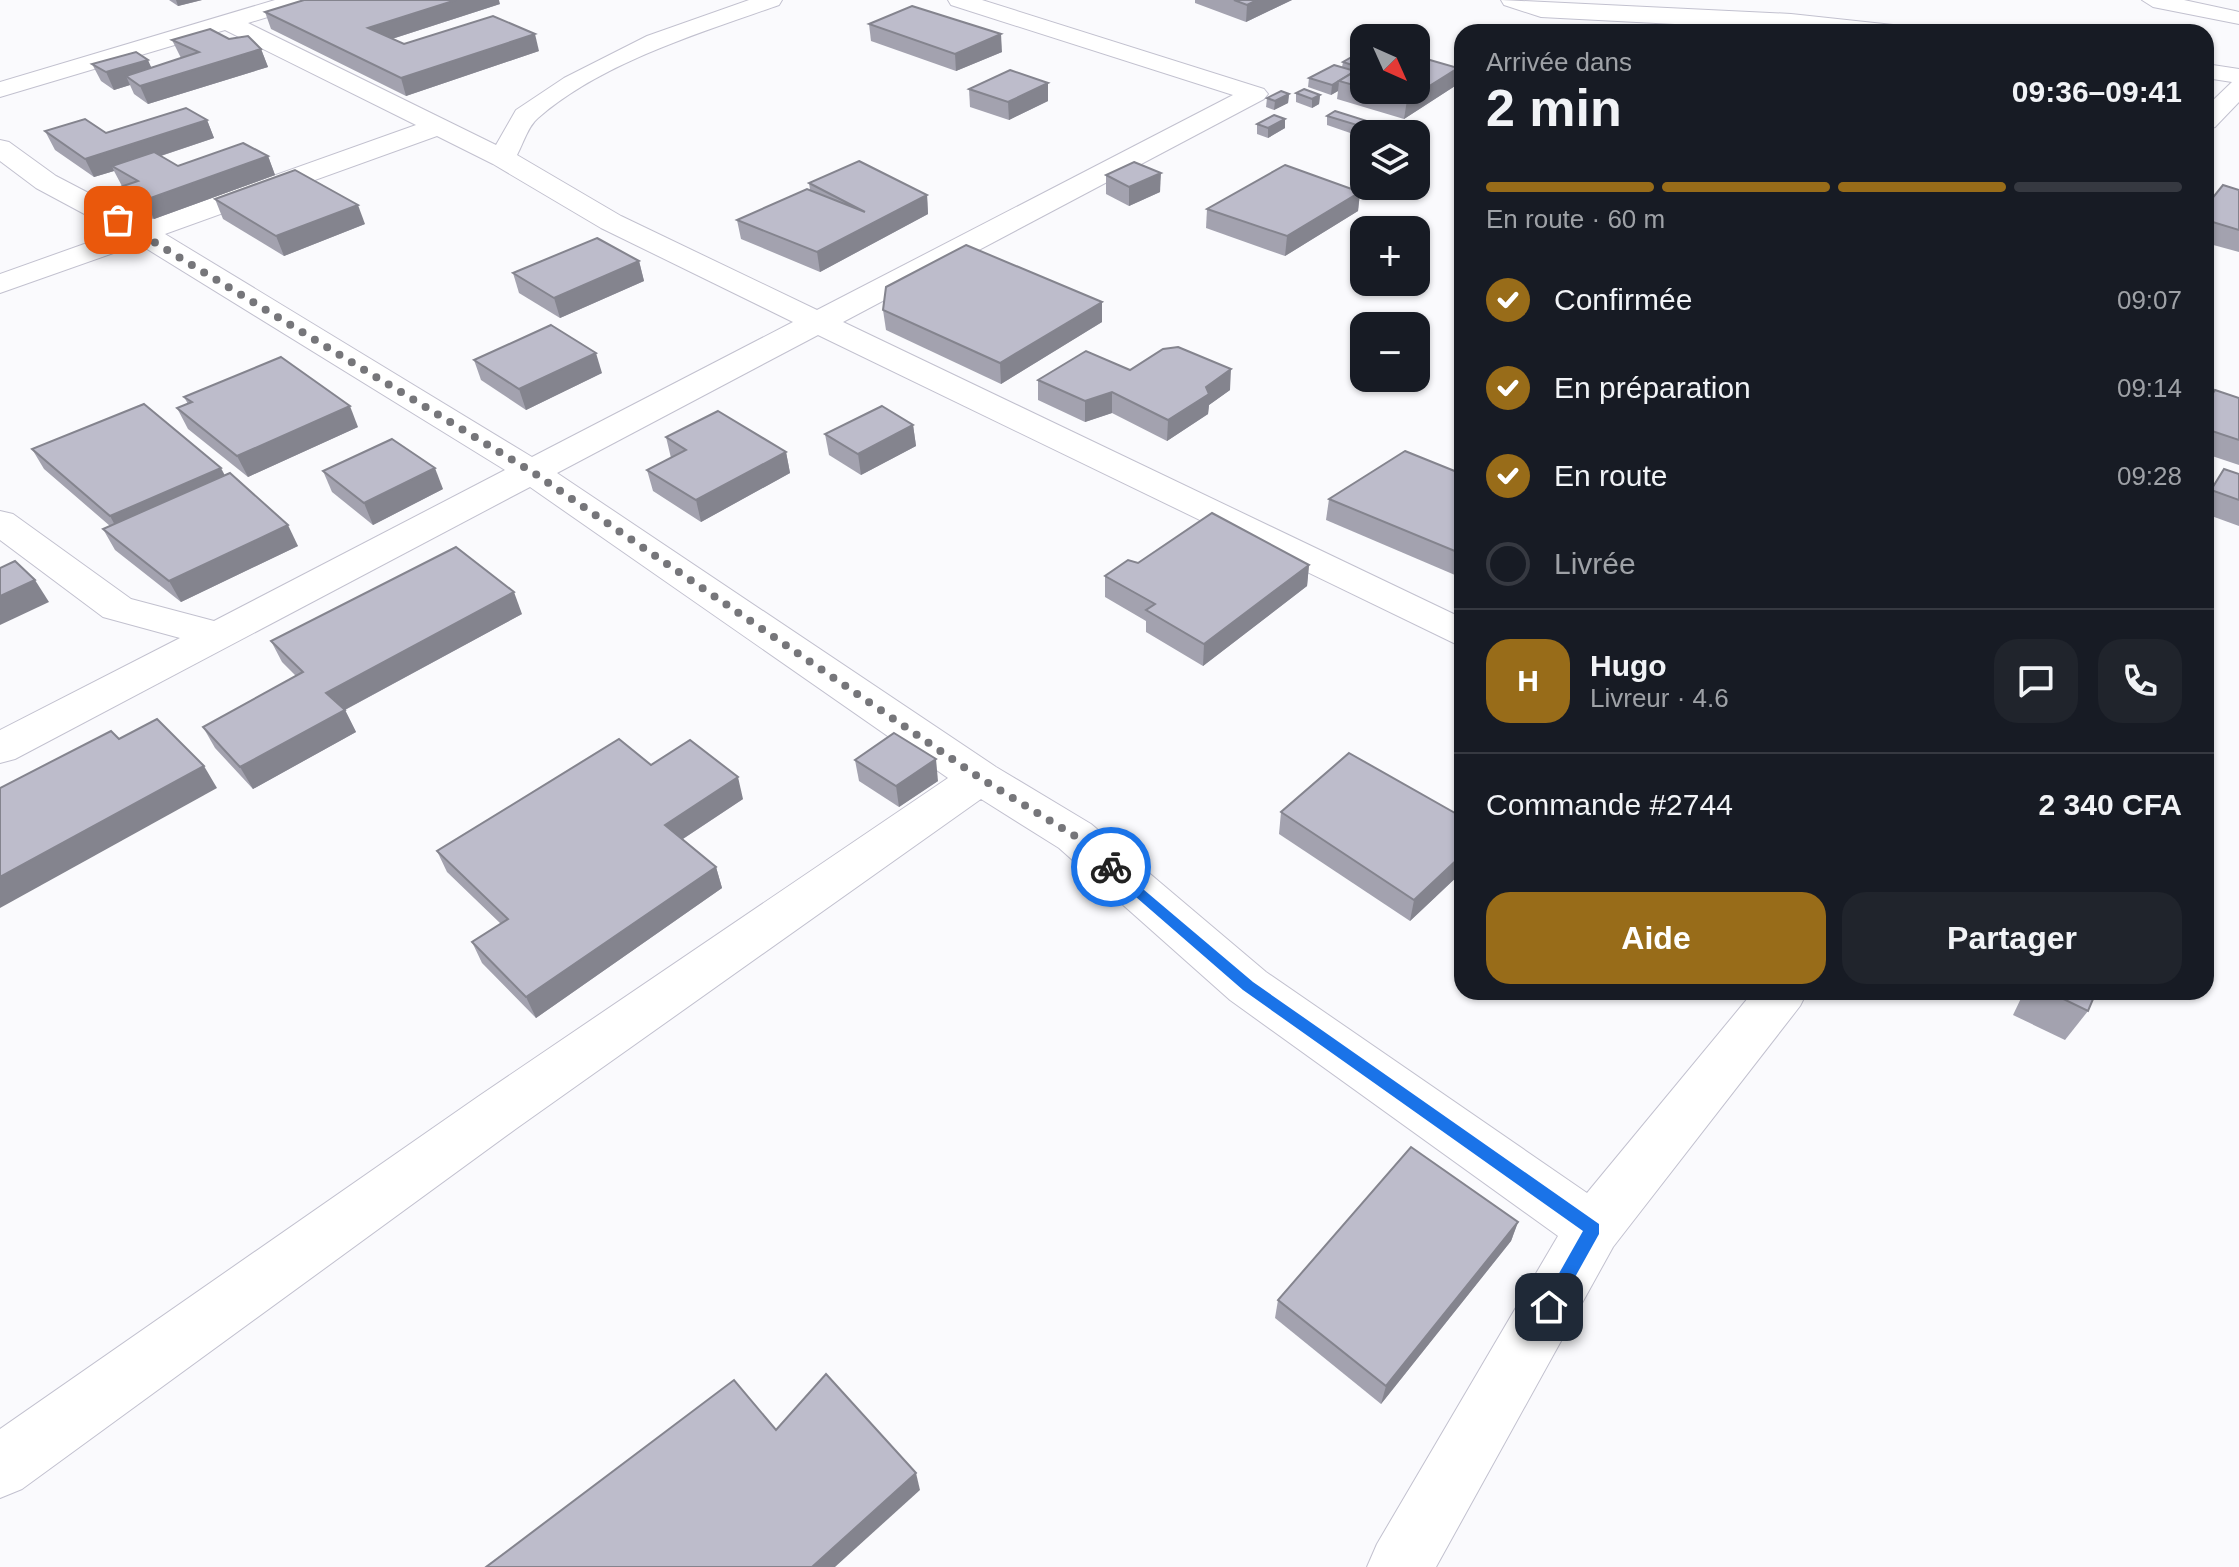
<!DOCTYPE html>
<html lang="fr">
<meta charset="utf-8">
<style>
body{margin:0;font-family:Helvetica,sans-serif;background:#20242c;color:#f1f3f6;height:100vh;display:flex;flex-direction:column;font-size:30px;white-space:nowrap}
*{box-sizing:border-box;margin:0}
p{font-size:26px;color:#9ea1a6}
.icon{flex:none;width:44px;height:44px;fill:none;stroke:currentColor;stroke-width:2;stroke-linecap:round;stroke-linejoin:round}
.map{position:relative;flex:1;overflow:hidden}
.drawer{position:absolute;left:1454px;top:24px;width:760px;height:976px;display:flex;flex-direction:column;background:#171b24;border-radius:24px;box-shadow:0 2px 6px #0004}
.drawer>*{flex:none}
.needle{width:52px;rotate:135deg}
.fabs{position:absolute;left:1350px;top:24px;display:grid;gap:16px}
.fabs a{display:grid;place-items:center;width:80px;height:80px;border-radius:16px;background:#171b24;box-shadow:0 2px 6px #0004;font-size:40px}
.pin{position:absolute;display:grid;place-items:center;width:68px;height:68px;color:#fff;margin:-34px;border-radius:16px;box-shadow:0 4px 12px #0006}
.courier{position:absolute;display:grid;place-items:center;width:80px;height:80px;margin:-40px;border:6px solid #1a73e8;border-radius:50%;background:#fff;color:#222;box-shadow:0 2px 10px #0007}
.overview em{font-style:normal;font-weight:600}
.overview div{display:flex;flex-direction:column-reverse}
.overview{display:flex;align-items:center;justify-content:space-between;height:136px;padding:0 32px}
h1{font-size:52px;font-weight:600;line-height:60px}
.bar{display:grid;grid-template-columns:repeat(4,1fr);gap:12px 8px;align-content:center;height:96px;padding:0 32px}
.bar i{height:10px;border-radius:6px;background:#363941}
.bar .active{background:#986c19}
.bar p{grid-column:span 4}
.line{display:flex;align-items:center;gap:20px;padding:0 32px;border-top:2px solid #363941}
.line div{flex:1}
.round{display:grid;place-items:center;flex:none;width:84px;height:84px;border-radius:24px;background:#20242c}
ol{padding:0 32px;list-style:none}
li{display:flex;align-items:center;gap:24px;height:88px}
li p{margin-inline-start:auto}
li .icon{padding:8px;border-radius:50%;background:#986c19;color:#fff;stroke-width:4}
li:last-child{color:#9ea1a6}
li i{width:44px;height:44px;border:4px solid #363941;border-radius:50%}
.action{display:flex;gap:16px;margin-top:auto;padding:16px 32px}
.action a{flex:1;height:92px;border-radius:24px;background:#986c19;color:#fff;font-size:32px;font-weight:600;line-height:92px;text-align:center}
.action a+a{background:#20242c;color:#f1f3f6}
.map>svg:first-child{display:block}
</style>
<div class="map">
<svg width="2239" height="1567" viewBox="0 0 2239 1567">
<rect width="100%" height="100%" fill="#fafafd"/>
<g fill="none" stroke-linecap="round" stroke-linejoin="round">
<defs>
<g id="street">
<path d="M275,0H310L307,5L248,23L496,145L516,110L564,78L647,36L749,0H782L779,5C702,32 600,63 538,118C528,126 523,144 517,155L621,216L817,310L1233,95L951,5L948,0H982L1264,89L1268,94L1264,99L843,322L1462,618V647L818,335L557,473L996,767L1091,824L1266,972L1587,1193L1753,992H1807L1800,1006L1613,1247L1436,1567H1367L1377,1544L1558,1236L1230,1000L1059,848L981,799L517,1128L22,1489L0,1498V1429L479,1096L948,778L530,487L15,759L0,763V730L180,638L103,617L0,540V511L13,514L131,599L214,621L505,470L139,244L0,293V274L118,232L36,188L0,161V140L9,142L56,176L144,222L416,125L225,30L0,97V82ZM437,136L493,164L601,228L793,322L532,457L165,234Z"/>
<path d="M1501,0L1791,14L1893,25L1905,32H1829L1541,17L1504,5Z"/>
<path d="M2142,0H2184L2235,11L2239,12V24L2153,7Z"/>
<path d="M2206,64L2239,69V102L2215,127L2206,130V107L2232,82L2206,78Z"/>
</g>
</defs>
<!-- street casing -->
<use href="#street" stroke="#c2c1cf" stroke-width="2"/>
<!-- street -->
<use href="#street" fill="#fff" fill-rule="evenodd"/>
</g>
<!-- wall -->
<g fill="#a3a2af">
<path d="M169,0H202L178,6Z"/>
<path d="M1195,0H1292L1246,22L1195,3Z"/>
<path d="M500,4L392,39L404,44L539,51L406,96L271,29L265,12Z"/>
<path d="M869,24L1002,52L956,71L871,41Z"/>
<path d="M229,39L261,49L268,67L148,104L134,94L130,85L114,90L101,81L92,64L151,68L181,58L172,40Z"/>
<path d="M1364,50V90H1416L1421,58L1455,86L1404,119L1337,99L1338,91L1331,95L1308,87L1309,78L1342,67L1343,62Z"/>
<path d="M969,89L1048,101L1009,120L970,107Z"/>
<path d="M1296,93L1320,95L1319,104L1312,108L1296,102Z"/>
<path d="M1289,94L1288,103L1274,110L1266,107L1267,98Z"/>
<path d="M1327,116L1367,121L1366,131L1359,136L1327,125Z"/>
<path d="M207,120L214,138L161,156L178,166L268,156L275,175L154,219L132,205L114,171L94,177L55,150L45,131L106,133Z"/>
<path d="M1257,124L1285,128L1268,138L1257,134Z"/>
<path d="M1106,175L1160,192L1129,206L1106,194Z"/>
<path d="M809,183L927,195L928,214L820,272L741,239L737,220L810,190Z"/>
<path d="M2239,190V252L2206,243V206Z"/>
<path d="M1360,192L1358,211L1285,256L1206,228L1207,209Z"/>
<path d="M215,199L365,224L284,256L223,219Z"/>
<path d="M639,261L644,281L560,318L519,293L513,273Z"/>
<path d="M1102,302V322L1001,384L886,330L883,310Z"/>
<path d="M474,360L602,373L526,410L481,380Z"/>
<path d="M1130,370L1230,390L1209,405L1208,414L1167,441L1112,413L1085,422L1038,400V380Z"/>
<path d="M184,397L358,427L248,477L188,429L177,408L188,404Z"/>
<path d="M2239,398V465L2206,454V404Z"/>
<path d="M913,425L916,446L861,475L829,455L825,434Z"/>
<path d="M666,437L786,452L790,473L701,522L653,491L647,470L671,458Z"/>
<path d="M32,449L225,476L298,546L181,602L115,550L103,529L110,526L44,469Z"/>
<path d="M2224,469L2239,474V526L2206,514V497Z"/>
<path d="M323,471L443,489L373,525L332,492Z"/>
<path d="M1462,474V578L1326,520L1329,499Z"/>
<path d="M1138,563L1309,565L1307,586L1203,666L1146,632V621L1105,597V576Z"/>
<path d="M522,614L345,710L356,732L253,789L215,748L203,727L296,676L282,662L271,641Z"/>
<path d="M855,760L938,781L899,807L859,781Z"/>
<path d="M651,765L743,799L683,839L716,867L722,888L536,1018L482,963L472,942L501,924L447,872L437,851Z"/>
<path d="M1281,812L1462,817V872L1410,921L1279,834Z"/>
<path d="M2024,992H2096L2088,1011L2065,1040L2013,1015Z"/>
<path d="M1518,1222L1511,1241L1381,1404L1275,1318L1278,1300Z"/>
</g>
<!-- shaded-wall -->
<g fill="#84848e">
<path d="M176,0H202L178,6Z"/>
<path d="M456,0H499L500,4L373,45L368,28Z"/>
<path d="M1257,0H1292L1246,22L1247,5Z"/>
<path d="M535,34L539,51L406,96L401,78Z"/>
<path d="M1001,34L1002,52L956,71L955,54Z"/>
<path d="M261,49L268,67L148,104L140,86Z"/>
<path d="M1422,50L1421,59L1416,62V53Z"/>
<path d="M148,60L156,78L126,76L130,85L114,90L106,72Z"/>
<path d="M1458,68L1455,86L1404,119L1407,100Z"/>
<path d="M1339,82L1338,91L1331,95L1332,85Z"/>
<path d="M1048,83V101L1009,120L1008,102Z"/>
<path d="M1289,94L1288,103L1274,110L1275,101Z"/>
<path d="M1320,95L1319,104L1312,108V99Z"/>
<path d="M1285,119V128L1268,138V128Z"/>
<path d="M207,120L214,138L118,170L112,166L114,171L94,177L85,159Z"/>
<path d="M1367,121L1366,131L1359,136L1360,126Z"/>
<path d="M268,156L275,175L154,219L145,200Z"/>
<path d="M1161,173L1160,192L1129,206V187Z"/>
<path d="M1360,192L1358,211L1285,256L1287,236Z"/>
<path d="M927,195L928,214L820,272L817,252Z"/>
<path d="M358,205L365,224L284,256L276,236Z"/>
<path d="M639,261L644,281L560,318L554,298Z"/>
<path d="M1102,302V322L1001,384L1000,363Z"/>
<path d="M596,353L602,373L526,410L519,389Z"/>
<path d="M1231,369L1230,390L1209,405L1208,414L1167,441L1168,420L1206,387Z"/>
<path d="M1112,392V413L1085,422V401Z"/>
<path d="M350,406L358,427L248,477L237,456Z"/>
<path d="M913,425L916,446L861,475L858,454Z"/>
<path d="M786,452L790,473L701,522L696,500Z"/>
<path d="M221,468L232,489L122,538L110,516Z"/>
<path d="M435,468L443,489L373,525L364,503Z"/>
<path d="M288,525L298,546L181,602L169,581Z"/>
<path d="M1309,565L1307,586L1203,666L1204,644Z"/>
<path d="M35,580L49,602L0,625V596Z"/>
<path d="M514,592L522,614L337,714L326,693Z"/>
<path d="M345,710L356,732L253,789L240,767Z"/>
<path d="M936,759L938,781L899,807L896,786Z"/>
<path d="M204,766L217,788L0,908V877Z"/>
<path d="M738,777L743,799L672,846L665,825Z"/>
<path d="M1462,855V872L1410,921L1414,900Z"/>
<path d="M716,867L722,888L536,1018L526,997Z"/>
<path d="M1518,1222L1511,1241L1381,1404L1386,1386Z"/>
<path d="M916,1473L920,1490L835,1567H812Z"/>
</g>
<!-- building -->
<g fill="#bdbccb" stroke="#84848e" stroke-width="2">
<path d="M304,0H456L368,28L404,44L493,16L535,34L401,78L265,12Z"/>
<path d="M1234,0H1257L1247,5Z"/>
<path d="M912,6L1001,34L955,54L869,24Z"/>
<path d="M210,29L229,39L248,36L261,49L140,86L126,76L199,52L172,40Z"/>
<path d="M1364,50V66L1361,68L1343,62Z"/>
<path d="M136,52L148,60L106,72L92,64Z"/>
<path d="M1416,56L1458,68L1407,100L1371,90H1416Z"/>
<path d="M1334,65L1355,71L1332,85L1309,78Z"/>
<path d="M1364,66V88L1339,81Z"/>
<path d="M1010,70L1048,83L1008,102L969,89Z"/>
<path d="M1304,89L1320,95L1312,99L1296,93Z"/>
<path d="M1281,91L1289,94L1275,101L1267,98Z"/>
<path d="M186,108L207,120L85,159L45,131L85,119L106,133Z"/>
<path d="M1335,111L1367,121L1360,126L1327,116Z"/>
<path d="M1274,115L1285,119L1268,128L1257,124Z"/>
<path d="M243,143L268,156L145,200L123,186L138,181L112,166L154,152L178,166Z"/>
<path d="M859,161L927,195L817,252L737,220L807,189L865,212L809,183Z"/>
<path d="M1134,162L1161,173L1129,187L1106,175Z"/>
<path d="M1285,165L1360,192L1287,236L1207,209Z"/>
<path d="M295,170L358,205L276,236L215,199Z"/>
<path d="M2223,185L2239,190V230L2206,220V206Z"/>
<path d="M597,238L639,261L554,298L513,273Z"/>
<path d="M966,245L1102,302L1000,363L883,310L886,287Z"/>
<path d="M551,325L596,353L519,389L474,360Z"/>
<path d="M1178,347L1231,369L1206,387L1209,394L1168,420L1112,392L1085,401L1038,380L1086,351L1130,370L1163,349Z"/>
<path d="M281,357L350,406L237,456L177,408L192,402L184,397Z"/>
<path d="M2215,390L2239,398V440L2206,429V404Z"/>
<path d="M144,404L221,468L110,516L32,449Z"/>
<path d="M882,406L913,425L858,454L825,434Z"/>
<path d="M718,411L786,452L696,500L647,470L686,450L666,437Z"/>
<path d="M392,439L435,468L364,503L323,471Z"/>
<path d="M1405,451L1462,474V554L1329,499Z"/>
<path d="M2224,469L2239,474V500L2211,490Z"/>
<path d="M230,473L288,525L169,581L103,529Z"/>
<path d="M1212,513L1309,565L1204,644L1146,610L1155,604L1105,576L1128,560L1138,563Z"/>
<path d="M456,547L514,592L326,693L345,710L240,767L203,727L303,672L271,641Z"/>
<path d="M15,561L35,580L0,596V568Z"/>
<path d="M157,719L204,766L0,877V788L111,731L119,739Z"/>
<path d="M894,733L936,759L896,786L855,760Z"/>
<path d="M619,739L651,765L690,740L738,777L665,825L716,867L526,997L472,942L508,919L437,851Z"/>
<path d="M1349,753L1462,817V855L1414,900L1281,812Z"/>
<path d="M2049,992H2096L2088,1011Z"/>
<path d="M1411,1147L1518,1222L1386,1386L1278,1300Z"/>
<path d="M826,1374L916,1473L812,1567H486L734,1380L776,1430Z"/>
</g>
<!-- route -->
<path fill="#1a73e8" d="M1111,862L1253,982L1599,1224V1234L1555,1313H1543L1540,1307L1583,1231L1243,990L1106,871V864Z"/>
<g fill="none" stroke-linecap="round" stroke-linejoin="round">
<!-- done -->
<path stroke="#76767a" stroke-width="8" stroke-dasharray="0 14.4" d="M118,220L534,473L980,778L1075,836L1111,867"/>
</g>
</svg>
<div class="fabs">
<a><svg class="needle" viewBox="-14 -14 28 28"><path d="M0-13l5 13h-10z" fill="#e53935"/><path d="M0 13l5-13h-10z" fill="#9ea1a6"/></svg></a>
<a><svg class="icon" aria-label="layers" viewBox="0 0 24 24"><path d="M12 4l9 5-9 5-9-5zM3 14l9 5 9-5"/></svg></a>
<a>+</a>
<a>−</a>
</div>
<div class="pin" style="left:118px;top:220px;background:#ea580c"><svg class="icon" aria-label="bag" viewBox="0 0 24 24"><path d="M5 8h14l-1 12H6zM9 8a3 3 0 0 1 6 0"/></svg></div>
<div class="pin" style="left:1549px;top:1307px;background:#1f2937"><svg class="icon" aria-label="home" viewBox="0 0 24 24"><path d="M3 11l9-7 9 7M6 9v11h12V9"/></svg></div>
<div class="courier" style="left:1111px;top:867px"><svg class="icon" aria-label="bike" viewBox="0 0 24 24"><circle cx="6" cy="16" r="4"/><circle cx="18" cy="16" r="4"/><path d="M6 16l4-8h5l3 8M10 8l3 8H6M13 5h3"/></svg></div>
<section class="drawer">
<div class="overview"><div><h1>2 min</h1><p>Arrivée dans</p></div><em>09:36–09:41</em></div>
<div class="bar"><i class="active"></i><i class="active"></i><i class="active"></i><i></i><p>En route · 60 m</p></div>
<ol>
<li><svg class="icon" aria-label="check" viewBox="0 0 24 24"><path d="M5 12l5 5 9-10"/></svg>Confirmée<p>09:07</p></li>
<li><svg class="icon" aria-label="check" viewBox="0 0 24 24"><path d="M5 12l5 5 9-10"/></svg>En préparation<p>09:14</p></li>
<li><svg class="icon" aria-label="check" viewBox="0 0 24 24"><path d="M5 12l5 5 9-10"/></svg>En route<p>09:28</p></li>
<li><i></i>Livrée</li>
</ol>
<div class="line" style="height:144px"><b class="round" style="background:#986c19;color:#fff">H</b><div><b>Hugo</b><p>Livreur · 4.6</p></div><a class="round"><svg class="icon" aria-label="chat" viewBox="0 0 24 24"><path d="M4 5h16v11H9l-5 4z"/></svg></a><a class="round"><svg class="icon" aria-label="phone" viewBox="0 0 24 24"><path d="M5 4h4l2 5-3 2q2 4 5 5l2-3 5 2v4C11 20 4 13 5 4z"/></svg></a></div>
<div class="line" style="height:104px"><div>Commande #2744</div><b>2 340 CFA</b></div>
<div class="action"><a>Aide</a><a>Partager</a></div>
</section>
</div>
